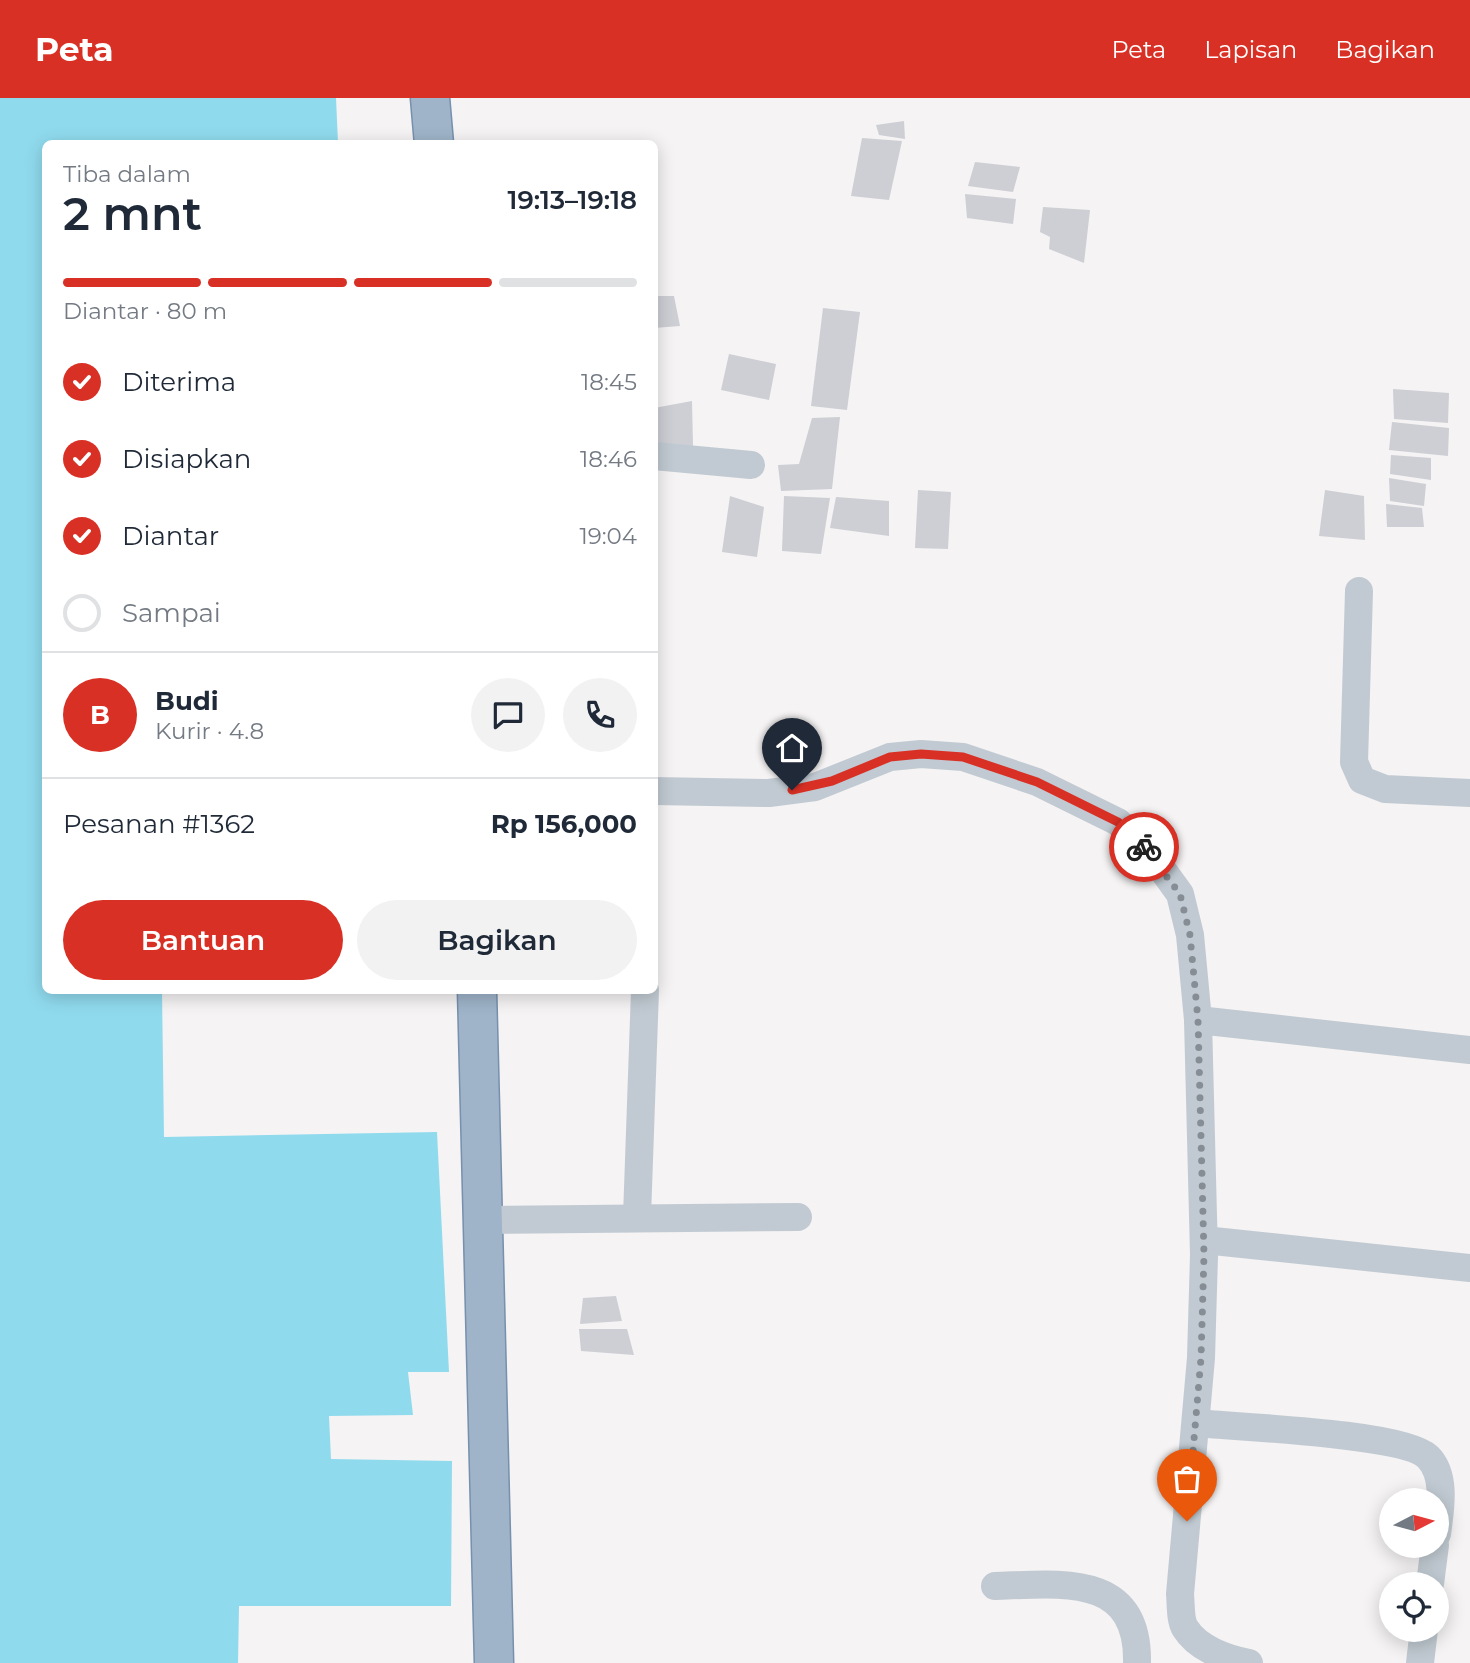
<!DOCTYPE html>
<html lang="id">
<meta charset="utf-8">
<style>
body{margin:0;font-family:Montserrat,sans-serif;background:#f2f2f3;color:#1f2937;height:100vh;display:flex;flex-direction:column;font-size:26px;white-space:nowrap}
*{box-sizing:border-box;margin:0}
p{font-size:23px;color:#747a83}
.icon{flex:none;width:38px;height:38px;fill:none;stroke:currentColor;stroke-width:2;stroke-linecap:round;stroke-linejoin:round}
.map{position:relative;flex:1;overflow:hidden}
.panel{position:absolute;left:42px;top:42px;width:616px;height:854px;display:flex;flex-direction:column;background:#fff;border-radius:10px;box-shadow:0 4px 18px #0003}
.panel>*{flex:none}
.needle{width:46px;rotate:84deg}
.fabs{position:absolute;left:1379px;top:1390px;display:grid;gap:14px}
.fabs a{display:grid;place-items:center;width:70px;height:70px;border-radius:50%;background:#fff;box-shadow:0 4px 18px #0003;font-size:35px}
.pin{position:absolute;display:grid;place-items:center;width:60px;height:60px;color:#fff;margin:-72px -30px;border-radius:50% 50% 50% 0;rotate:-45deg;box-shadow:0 0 7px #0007}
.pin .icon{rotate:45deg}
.courier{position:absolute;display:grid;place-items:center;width:70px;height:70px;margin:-35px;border:5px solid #d93025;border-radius:50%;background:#fff;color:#222;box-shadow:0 2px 9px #0007}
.head em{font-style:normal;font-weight:600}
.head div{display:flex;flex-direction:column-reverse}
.head{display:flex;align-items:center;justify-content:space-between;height:119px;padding:0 21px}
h1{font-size:46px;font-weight:600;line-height:52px}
.bar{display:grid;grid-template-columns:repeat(4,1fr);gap:10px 7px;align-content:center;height:84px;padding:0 21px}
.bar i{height:9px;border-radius:5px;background:#e0e1e3}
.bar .on{background:#d93025}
.bar p{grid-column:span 4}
.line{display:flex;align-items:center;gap:18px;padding:0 21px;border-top:2px solid #e0e1e3}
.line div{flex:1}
.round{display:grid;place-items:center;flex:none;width:74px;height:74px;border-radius:37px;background:#f2f2f3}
ol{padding:0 21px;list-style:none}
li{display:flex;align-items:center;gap:21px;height:77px}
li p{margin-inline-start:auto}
li .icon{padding:7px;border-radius:50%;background:#d93025;color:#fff;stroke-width:4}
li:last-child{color:#747a83}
li i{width:38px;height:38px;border:4px solid #e0e1e3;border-radius:50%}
.action{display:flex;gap:14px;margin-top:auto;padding:14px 21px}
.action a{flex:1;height:80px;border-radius:42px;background:#d93025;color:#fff;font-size:28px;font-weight:600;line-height:80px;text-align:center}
.action a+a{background:#f2f2f3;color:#1f2937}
header{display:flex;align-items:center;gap:42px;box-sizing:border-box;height:98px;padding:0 35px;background:#d93025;color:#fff}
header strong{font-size:33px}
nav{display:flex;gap:38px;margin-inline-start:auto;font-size:24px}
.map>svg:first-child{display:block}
</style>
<header>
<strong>Peta</strong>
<nav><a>Peta</a><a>Lapisan</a><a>Bagikan</a></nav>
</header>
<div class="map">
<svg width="1470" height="1565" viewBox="0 0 1470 1565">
<rect width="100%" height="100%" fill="#f5f3f3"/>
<!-- water -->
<path fill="#90daee" d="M0,0H336L338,45L46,46V892L162,893L164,1039L437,1034L449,1274H408L413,1317L329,1318L331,1361L452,1363L451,1508H239L238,1565H0Z"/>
<!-- building -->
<g fill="#cdcfd5">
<path d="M904,23L905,41L879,37L876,27Z"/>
<path d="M862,40L902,43L889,102L851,98Z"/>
<path d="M975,64L1020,69L1013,94L968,88Z"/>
<path d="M965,96L1016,101L1013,126L967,120Z"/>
<path d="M1043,109L1090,112L1084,165L1049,151L1050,139L1040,134Z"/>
<path d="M654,198H674L680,228L654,230Z"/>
<path d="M823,210L860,214L847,312L811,308Z"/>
<path d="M729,256L776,266L769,302L721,292Z"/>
<path d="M1393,291L1449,295L1448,325L1394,321Z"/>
<path d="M692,303L693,348L654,351V310Z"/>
<path d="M840,319L832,391L781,393L778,367L799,366L812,320Z"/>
<path d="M1392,324L1449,330L1448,358L1389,352Z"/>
<path d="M1391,357L1431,360V382L1390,376Z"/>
<path d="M1389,380L1426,386L1424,408L1390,403Z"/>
<path d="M918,392L951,394L948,451L915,450Z"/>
<path d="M1325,392L1364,398L1365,442L1319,438Z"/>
<path d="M730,398L764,409L757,459L722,454Z"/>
<path d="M784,398L830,400L821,456L782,453Z"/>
<path d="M836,399L889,403V438L830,430Z"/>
<path d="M1386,406L1422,410L1424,429H1387Z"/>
<path d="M616,1198L622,1223L580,1226L583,1200Z"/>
<path d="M579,1231H627L634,1257L581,1253Z"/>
</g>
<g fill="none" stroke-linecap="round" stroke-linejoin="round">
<defs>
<g id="trunk">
<path d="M430,0L434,46"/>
<path d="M477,892L494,1565"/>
</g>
</defs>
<!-- trunk casing -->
<use href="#trunk" stroke="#7690ad" stroke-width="41"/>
<!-- minor -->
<g stroke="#c1cad2" stroke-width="28">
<path d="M654,358L751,367"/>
<path d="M1359,493L1354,664L1362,682L1385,691L1470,695"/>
<path d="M654,693L769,695L815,689L890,659L921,656L963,659L1037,684L1118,724L1154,760L1180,796L1190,837L1198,922L1204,1157L1201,1260L1180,1496C1181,1505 1180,1522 1185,1530C1198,1551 1227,1561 1249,1565"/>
<path d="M1198,922L1470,952"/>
<path d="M637,1119L645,892"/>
<path d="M483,1122L798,1119"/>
<path d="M1204,1142L1470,1170"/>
<path d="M1196,1325C1236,1329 1404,1335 1428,1359C1447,1378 1440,1413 1437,1436"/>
<path d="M1430,1486L1435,1447"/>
<path d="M995,1488C1060,1486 1139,1474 1137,1565"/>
<path d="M1420,1565L1424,1531"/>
</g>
<!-- trunk -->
<use href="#trunk" stroke="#9fb4c9" stroke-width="38"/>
</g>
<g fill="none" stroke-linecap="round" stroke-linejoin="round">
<!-- done -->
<path stroke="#868d94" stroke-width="7" stroke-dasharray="0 12.6" d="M1144,749L1180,796L1190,837L1198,922L1204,1157L1201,1260L1187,1423"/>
<!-- route -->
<path stroke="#d93025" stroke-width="9" d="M792,692L832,683L890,659L921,656L963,659L1037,684L1118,724L1144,749"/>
</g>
</svg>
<div class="fabs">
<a><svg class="needle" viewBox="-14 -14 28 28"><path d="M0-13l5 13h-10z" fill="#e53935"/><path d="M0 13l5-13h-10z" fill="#747a83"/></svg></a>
<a><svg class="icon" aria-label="locate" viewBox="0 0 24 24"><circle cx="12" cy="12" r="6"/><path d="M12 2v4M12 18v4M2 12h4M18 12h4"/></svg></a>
</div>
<div class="pin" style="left:1187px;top:1423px;background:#ea580c"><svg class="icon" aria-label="bag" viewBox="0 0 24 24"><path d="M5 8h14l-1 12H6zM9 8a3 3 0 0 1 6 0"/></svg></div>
<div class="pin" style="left:792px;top:692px;background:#1f2937"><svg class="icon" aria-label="home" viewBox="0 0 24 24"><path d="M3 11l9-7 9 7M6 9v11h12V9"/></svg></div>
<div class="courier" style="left:1144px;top:749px"><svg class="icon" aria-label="bike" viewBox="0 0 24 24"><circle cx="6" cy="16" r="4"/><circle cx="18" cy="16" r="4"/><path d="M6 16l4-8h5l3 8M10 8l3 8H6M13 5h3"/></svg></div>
<section class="panel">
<div class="head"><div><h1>2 mnt</h1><p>Tiba dalam</p></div><em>19:13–19:18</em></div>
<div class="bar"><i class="on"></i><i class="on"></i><i class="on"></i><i></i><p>Diantar · 80 m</p></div>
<ol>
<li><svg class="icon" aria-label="check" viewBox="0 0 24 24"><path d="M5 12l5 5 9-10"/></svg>Diterima<p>18:45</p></li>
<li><svg class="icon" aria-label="check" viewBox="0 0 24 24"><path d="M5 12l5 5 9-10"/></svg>Disiapkan<p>18:46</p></li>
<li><svg class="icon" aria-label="check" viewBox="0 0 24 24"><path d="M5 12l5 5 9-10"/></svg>Diantar<p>19:04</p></li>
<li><i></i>Sampai</li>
</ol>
<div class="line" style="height:126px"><b class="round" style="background:#d93025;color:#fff">B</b><div><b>Budi</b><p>Kurir · 4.8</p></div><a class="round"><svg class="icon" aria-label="chat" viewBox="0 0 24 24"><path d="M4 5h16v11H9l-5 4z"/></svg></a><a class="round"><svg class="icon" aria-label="phone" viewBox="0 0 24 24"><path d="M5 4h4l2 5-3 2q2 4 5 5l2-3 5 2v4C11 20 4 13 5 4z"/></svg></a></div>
<div class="line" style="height:91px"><div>Pesanan #1362</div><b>Rp 156,000</b></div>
<div class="action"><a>Bantuan</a><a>Bagikan</a></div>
</section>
</div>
